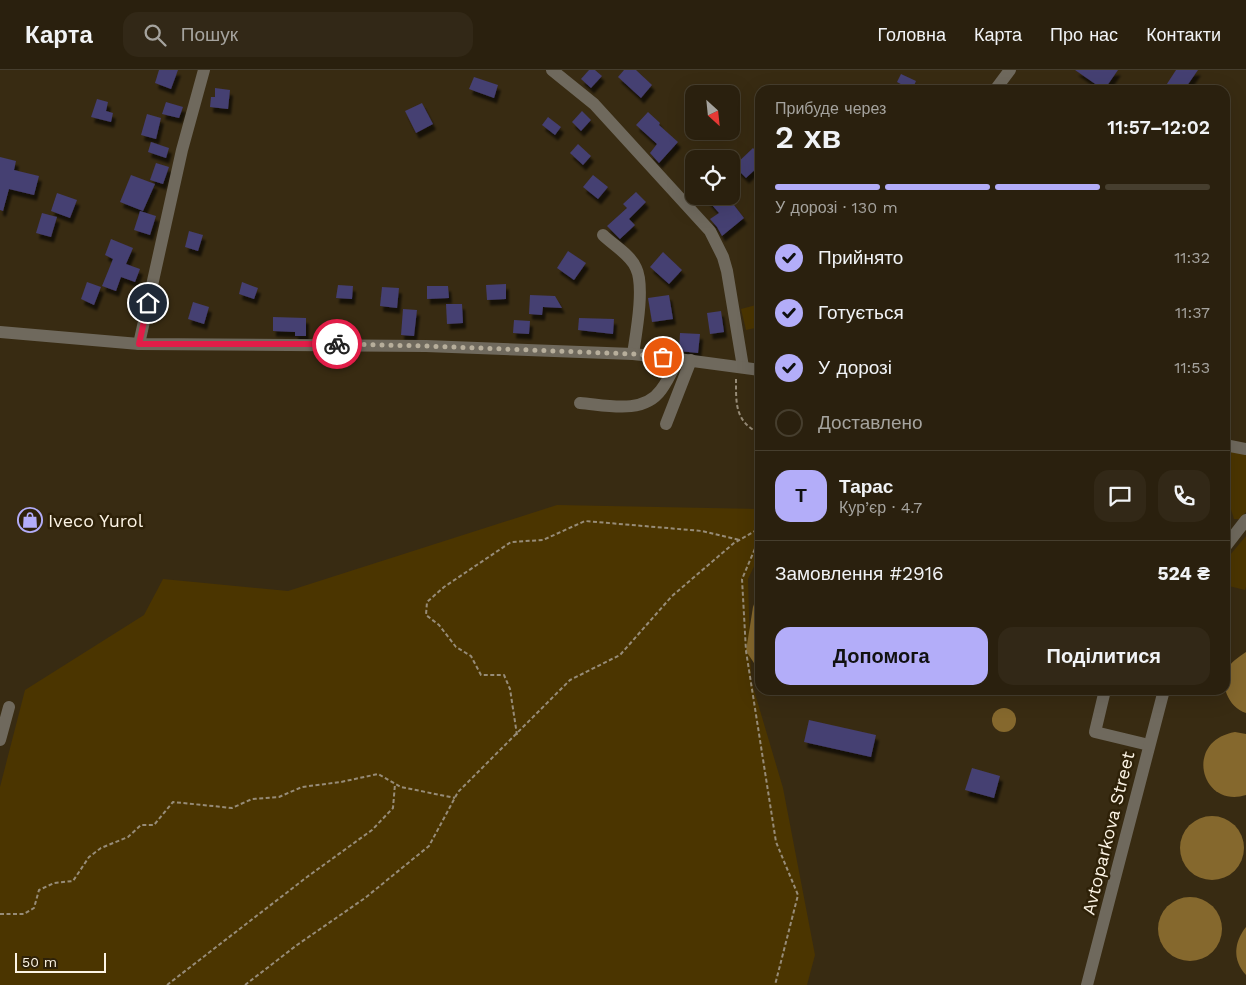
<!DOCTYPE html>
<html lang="uk">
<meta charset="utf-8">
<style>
body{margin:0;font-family:"Work Sans",sans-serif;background:#322817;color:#f1f3f6;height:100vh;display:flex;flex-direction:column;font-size:19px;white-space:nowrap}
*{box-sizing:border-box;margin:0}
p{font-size:16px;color:#a5a39e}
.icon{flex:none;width:28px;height:28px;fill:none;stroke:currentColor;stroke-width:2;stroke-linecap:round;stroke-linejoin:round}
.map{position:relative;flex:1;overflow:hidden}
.side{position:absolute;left:755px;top:15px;width:475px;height:610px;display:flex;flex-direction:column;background:#2a200e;border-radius:15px;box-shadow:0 5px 20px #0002,0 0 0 1px #463e2e}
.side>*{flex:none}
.needle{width:32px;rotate:153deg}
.fabs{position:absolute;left:685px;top:15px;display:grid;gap:10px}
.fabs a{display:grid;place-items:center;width:55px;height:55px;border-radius:10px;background:#2a200e;box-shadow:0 5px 20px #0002,0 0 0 1px #463e2e;font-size:25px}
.scale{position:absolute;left:15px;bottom:12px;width:91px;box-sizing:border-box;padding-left:5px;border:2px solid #fcf4e5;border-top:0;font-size:14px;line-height:18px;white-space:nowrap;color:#fcf4e5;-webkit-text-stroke:4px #2e2108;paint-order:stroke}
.pin{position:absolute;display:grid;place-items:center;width:42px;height:42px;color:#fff;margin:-21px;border:2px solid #fff;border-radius:50%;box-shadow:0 1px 5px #0007}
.courier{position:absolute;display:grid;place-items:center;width:50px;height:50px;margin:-25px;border:4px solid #e11d48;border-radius:50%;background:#fff;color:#222;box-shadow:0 1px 6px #0007}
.headline em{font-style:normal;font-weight:600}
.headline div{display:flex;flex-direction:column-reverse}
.headline{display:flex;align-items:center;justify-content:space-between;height:85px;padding:0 20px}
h1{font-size:32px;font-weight:600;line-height:38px}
.bar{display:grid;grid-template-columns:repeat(4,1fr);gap:8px 5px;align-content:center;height:60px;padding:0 20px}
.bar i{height:6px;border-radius:4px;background:#463e2e}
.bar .current{background:#b3adf9}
.bar p{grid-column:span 4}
.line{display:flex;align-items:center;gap:12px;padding:0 20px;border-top:1px solid #463e2e}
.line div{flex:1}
.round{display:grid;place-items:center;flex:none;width:52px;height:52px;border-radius:15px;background:#322817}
ol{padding:0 20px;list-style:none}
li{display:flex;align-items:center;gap:15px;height:55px}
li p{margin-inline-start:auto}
li .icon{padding:5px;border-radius:50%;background:#b3adf9;color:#111;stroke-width:4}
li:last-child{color:#a5a39e}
li i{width:28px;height:28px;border:2px solid #463e2e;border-radius:50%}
.cta{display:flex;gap:10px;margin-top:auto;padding:10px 20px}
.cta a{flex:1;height:58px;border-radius:15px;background:#b3adf9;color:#111;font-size:20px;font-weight:600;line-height:58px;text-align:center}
.cta a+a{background:#322817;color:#f1f3f6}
header{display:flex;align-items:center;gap:30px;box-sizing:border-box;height:70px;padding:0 25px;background:#2a200e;border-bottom:1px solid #463e2e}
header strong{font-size:24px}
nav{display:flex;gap:28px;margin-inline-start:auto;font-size:18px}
.search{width:350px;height:45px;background:#322817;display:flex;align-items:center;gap:12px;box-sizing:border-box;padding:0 18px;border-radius:15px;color:#a5a39e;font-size:19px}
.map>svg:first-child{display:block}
</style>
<header>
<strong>Карта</strong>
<div class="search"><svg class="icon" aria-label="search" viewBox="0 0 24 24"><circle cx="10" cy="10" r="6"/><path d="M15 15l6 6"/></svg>Пошук</div>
<nav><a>Головна</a><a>Карта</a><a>Про нас</a><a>Контакти</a></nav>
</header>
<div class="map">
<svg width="1246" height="915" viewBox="0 0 1246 915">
<defs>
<filter id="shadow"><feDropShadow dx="3" dy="5.5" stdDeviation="1" flood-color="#0009"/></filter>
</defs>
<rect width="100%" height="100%" fill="#382b12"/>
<!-- green -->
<g fill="#4b3500">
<path d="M756,235L760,257L746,260L741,239Z"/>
<path d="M1225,377L1246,382V442L1240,449H1234L1225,420Z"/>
<path d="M557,435L760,439V484L748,509L751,610L783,718L815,885L807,915H0V717L25,620L144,545L163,509L288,521Z"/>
<path d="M1246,466V517L1245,520L1225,515V491Z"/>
</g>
<!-- water -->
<g fill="#85682d">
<path d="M760,518V602L746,581L753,537Z"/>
<path d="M1246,582V643C1228,637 1219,614 1228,598C1233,590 1239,587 1246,582Z"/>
<circle cx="1004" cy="650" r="12"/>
<path d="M1235,662L1246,664V725C1201,739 1183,671 1235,662Z"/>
<circle cx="1212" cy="778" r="32"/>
<circle cx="1190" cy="859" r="32"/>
<path d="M1246,857V905C1232,890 1234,872 1246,857Z"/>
</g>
<!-- building -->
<g fill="#453f72" filter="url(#shadow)">
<path d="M159,0H178L171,19L155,13Z"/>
<path d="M589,0H595L602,6L591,18L581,9Z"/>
<path d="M624,0H636L652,15L641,28L618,7Z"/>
<path d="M1075,0H1118L1104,20Z"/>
<path d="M1176,0H1198L1184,20H1163Z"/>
<path d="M901,4L916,11L912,20L897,12Z"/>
<path d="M474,7L498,15L494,28L469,19Z"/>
<path d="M215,18L230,20L228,39L210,37L211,27H215Z"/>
<path d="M97,29L108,32L106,41L113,43L111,52L91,47Z"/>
<path d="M166,32L183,37L179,48L162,44Z"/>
<path d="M422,33L433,54L416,63L405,41Z"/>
<path d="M582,41L591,50L581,61L572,52Z"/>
<path d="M648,42L660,53L659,55L678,72L659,93L650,83L657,74L636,55Z"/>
<path d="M147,44L161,48L156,69L141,65Z"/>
<path d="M548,47L561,57L555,65L542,55Z"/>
<path d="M151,72L169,78L166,88L148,82Z"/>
<path d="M578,74L591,86L583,95L570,83Z"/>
<path d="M753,78L760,85V95L746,108L734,96Z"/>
<path d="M0,87L16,91L14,100L39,106L34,125L9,119L3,141L0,140Z"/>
<path d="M156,93L169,97L163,114L150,110Z"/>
<path d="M131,105L155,114L143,141L120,132Z"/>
<path d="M593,105L608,117L598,129L583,117Z"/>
<path d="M636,122L646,132L629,149L635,155L620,169L607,156L627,138L623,134Z"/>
<path d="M57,123L77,130L70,148L51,141Z"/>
<path d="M704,126H727L744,148L722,166L717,157L710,149L719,143Z"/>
<path d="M140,141L156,146L150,165L134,160Z"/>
<path d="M42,143L57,147L51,167L36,163Z"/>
<path d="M189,161L203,165L198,181L185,177Z"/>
<path d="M111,169L133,178L126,194L140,199L135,212L121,207L116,221L102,216L113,189L105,185Z"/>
<path d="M568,181L586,193L574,210L557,198Z"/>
<path d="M663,182L682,200L669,214L650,197Z"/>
<path d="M87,212L101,217L94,235L81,229Z"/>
<path d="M242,212L258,218L254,229L239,224Z"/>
<path d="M506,214V229L487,230L486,215Z"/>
<path d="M338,215L353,216L352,229L336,228Z"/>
<path d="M427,216H448L449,228L427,229Z"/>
<path d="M382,217L399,218L397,238L380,236Z"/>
<path d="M530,225L555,226L562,238L543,237L542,245L529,244Z"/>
<path d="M669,225L673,249L652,252L648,228Z"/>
<path d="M193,232L209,237L204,254L188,249Z"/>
<path d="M446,234H462L463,253L447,254Z"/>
<path d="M403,239L417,240L414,266L401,265Z"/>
<path d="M721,241L724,262L710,264L707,243Z"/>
<path d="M273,247L306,248V266H295V262L273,261Z"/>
<path d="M579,248L614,249L613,264L578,260Z"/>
<path d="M514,250L530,251L529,264L513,263Z"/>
<path d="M680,263L700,264L698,283L679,281Z"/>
<path d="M809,650L876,665L871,687L804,672Z"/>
<path d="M972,698L1000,706L994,728L965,720Z"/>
</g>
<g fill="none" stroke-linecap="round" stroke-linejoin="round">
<!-- path -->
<g stroke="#978c78" stroke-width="2" stroke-dasharray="4 2.5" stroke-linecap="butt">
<path d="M736,309C736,335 735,351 760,364"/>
<path d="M760,467L742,509L746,581L776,772L798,825L775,915"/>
<path d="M517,665L510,619L504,605H481L471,586L456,577L439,555L426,545L427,532L444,517L511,472L543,470L585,451L702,461L740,470"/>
<path d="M0,844H24L34,838L39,820L54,813L73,811L89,787L101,778L128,767L141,755H154L173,732L232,738L252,729L279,727L302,717L341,712L378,704L401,717L455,728"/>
<path d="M167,915L307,807L372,760L393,738L395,714"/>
<path d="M245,915L297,875L365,828L429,776L458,722L570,610L620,585L672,526L734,473L760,458"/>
</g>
<!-- minor -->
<g stroke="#6f695d" stroke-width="12">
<path d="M552,0L594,34L710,161L723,187L727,201L743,297"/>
<path d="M995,20L1010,0"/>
<path d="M603,165C613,175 631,185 636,198C645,216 636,264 633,284"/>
<path d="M0,262L139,274L426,276L633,284L678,289L760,300"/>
<path d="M139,274L182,80L204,0"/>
<path d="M580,333C606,335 643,345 661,320C668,311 673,299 678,289"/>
<path d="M666,354L691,290"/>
<path d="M1225,375L1246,379"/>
<path d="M1225,477L1246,450"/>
<path d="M1105,620L1095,662L1149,675"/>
<path d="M0,670L9,637"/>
<path d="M1087,915L1164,620"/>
</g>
</g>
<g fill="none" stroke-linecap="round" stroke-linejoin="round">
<!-- done -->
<path stroke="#b7ae9b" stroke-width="5" stroke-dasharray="0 9" d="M337,274L426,276L633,284L663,287"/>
<!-- route -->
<path stroke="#e11d48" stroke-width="6" d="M148,233L139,274H337"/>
</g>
<!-- icons -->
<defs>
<symbol id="shop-ring" viewBox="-11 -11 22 22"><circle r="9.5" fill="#2e2108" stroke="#b3adf9" stroke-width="1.5"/><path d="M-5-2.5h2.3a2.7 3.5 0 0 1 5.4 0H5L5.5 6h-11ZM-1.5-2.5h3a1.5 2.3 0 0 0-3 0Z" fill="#b3adf9"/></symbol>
</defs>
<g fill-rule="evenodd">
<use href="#shop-ring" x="16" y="436" width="28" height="28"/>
</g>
<g text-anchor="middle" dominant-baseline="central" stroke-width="5" stroke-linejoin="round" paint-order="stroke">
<!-- poi labels -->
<g font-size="18" fill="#fcf4e5" stroke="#2e2108" text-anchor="start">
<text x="48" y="450">Iveco Yurol</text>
</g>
<!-- street labels -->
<g font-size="18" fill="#fcf4e5" stroke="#2e2108">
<text transform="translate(1108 763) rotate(-76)">Avtoparkova Street</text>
</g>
</g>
</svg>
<div class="fabs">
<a><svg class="needle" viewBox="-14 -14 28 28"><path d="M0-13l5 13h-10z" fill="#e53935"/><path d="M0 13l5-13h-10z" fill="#a5a39e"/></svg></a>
<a><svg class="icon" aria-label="locate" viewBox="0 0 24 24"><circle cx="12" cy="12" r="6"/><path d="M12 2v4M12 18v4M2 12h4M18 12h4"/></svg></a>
</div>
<div class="scale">50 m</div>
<div class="pin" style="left:663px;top:287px;background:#ea580c"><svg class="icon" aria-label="bag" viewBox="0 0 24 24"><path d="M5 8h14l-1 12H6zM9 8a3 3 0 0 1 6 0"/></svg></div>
<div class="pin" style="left:148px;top:233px;background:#1f2937"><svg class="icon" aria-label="home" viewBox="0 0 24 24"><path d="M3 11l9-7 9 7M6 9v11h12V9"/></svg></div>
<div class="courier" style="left:337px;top:274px"><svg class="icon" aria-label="bike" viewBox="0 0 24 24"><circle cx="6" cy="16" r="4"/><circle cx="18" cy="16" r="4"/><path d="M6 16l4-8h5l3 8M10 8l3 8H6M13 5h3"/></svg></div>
<section class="side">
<div class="headline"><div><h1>2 хв</h1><p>Прибуде через</p></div><em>11:57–12:02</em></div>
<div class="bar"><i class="current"></i><i class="current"></i><i class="current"></i><i></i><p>У дорозі · 130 m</p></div>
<ol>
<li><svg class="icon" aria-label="check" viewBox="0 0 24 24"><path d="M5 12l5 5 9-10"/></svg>Прийнято<p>11:32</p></li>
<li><svg class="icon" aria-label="check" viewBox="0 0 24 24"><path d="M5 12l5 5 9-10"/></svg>Готується<p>11:37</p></li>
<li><svg class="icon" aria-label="check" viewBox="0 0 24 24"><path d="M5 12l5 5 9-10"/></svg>У дорозі<p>11:53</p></li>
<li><i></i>Доставлено</li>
</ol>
<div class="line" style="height:90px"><b class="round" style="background:#b3adf9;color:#111">Т</b><div><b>Тарас</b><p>Кур’єр · 4.7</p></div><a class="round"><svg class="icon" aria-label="chat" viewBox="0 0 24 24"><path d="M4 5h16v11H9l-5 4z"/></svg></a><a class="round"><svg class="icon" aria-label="phone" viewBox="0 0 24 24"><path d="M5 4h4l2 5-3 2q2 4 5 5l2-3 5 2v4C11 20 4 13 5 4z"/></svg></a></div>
<div class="line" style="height:65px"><div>Замовлення #2916</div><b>524 ₴</b></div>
<div class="cta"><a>Допомога</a><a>Поділитися</a></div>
</section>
</div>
